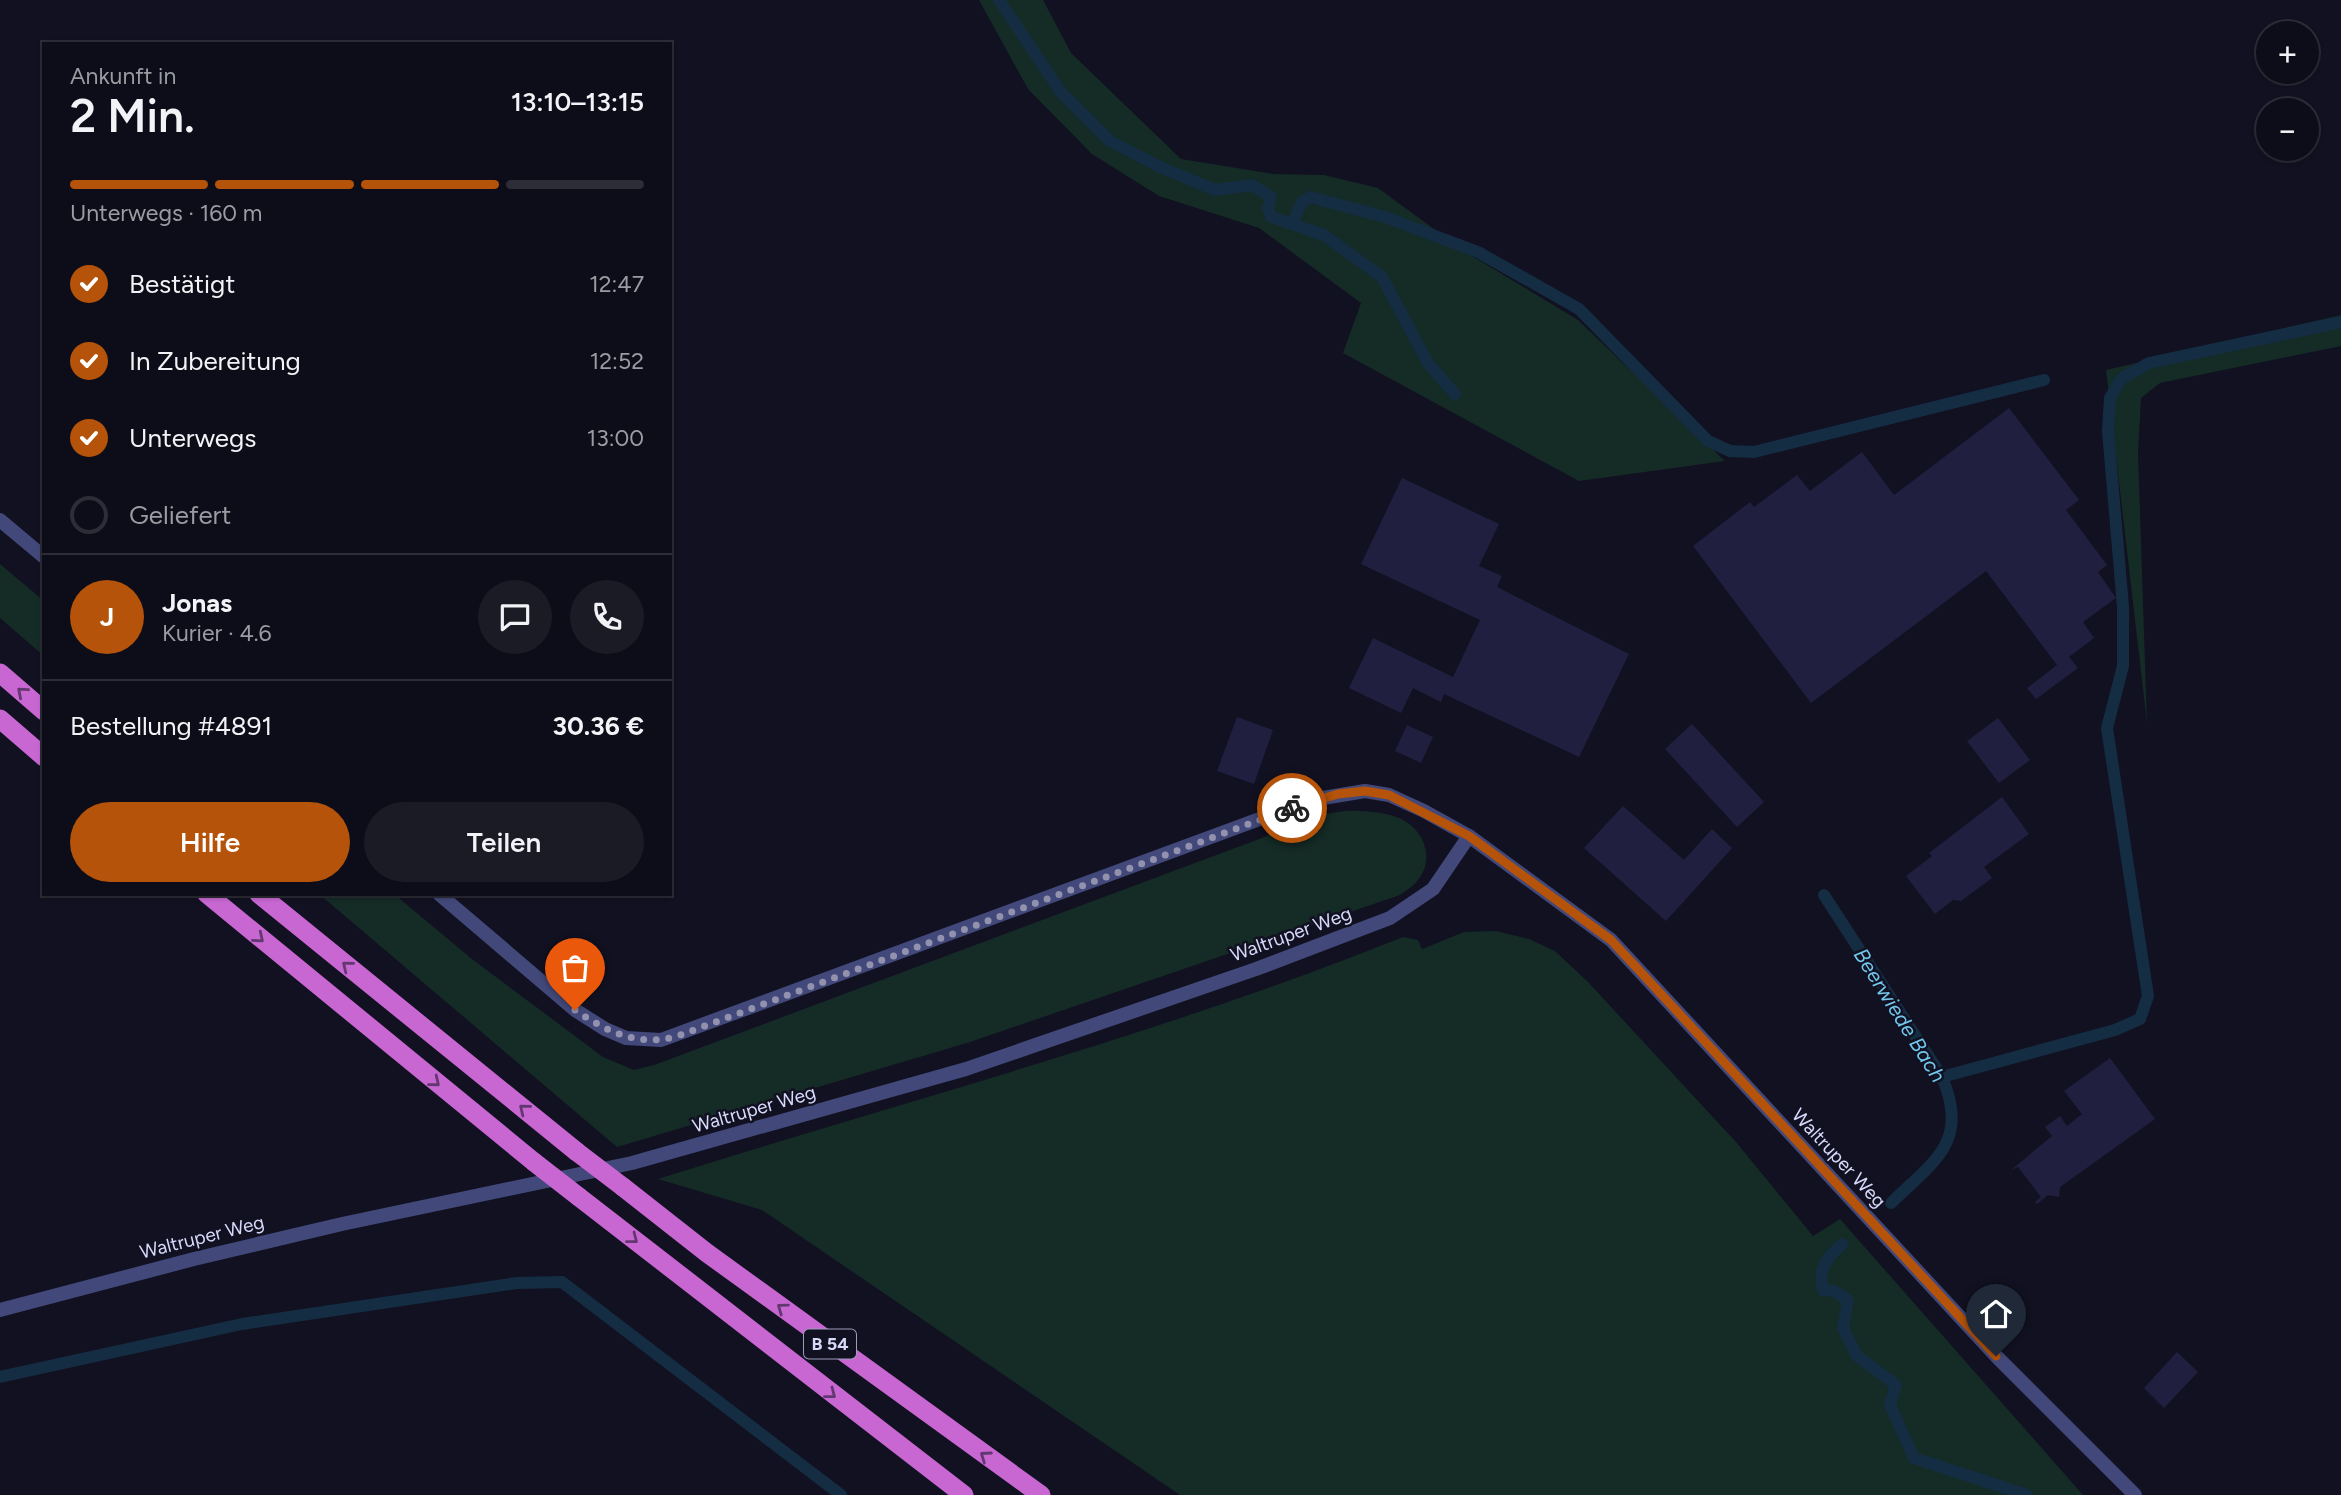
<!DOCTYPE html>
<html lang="de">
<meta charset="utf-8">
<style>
body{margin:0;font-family:Figtree,sans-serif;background:#1b1b26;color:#f1f3f6;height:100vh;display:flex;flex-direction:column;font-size:26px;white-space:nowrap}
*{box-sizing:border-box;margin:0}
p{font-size:23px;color:#9a9ca2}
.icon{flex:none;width:38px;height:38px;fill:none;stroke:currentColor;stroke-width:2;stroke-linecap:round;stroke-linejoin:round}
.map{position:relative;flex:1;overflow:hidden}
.sheet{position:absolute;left:42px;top:42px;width:630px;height:854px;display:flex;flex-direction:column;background:#0d0d19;border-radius:0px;box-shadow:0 2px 5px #0004,0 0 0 2px #2d2d38}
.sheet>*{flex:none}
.fabs{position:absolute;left:2256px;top:21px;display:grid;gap:14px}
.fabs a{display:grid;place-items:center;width:63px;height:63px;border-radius:50%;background:#0d0d19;box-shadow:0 2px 5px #0004,0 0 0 2px #2d2d38;font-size:35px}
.pin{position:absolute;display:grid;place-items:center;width:60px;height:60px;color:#fff;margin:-72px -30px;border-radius:50% 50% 50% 0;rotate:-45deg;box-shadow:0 0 7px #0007}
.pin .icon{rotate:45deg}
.courier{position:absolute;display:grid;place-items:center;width:70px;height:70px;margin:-35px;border:5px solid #b45309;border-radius:50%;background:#fff;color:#222;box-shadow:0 2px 9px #0007}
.headline em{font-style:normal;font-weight:600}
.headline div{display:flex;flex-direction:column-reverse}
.headline{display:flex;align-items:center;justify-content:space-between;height:119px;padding:0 28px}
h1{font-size:46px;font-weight:600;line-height:52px}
.bar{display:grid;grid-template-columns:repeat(4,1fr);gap:10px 7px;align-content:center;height:84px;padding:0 28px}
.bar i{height:9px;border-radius:5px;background:#2d2d38}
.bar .current{background:#b45309}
.bar p{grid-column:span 4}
.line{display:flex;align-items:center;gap:18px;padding:0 28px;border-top:2px solid #2d2d38}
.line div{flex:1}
.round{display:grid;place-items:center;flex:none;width:74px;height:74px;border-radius:37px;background:#1b1b26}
ol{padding:0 28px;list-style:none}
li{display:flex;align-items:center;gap:21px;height:77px}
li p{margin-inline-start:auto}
li .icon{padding:7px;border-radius:50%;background:#b45309;color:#fff;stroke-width:4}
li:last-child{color:#9a9ca2}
li i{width:38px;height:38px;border:4px solid #2d2d38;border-radius:50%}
.button{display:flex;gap:14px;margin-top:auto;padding:14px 28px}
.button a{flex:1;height:80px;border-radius:42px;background:#b45309;color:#fff;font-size:28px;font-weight:600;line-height:80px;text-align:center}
.button a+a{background:#1b1b26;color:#f1f3f6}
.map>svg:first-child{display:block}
</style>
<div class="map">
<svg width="2341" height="1495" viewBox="0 0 2341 1495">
<rect width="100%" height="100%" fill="#111121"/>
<!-- green -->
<g fill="#152b26">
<path d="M979,0H1043L1071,53L1181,159L1273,174L1324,175L1378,188L1464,251L1578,320L1725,461L1579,481L1343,353L1361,303L1259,228L1159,196L1092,154L1028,89Z"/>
<path d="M2341,315V346L2160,383L2141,398L2138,453L2147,723L2106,370Z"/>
<path d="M0,564L44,601V656L0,618Z"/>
<path d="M1345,811C1363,811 1383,811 1399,818C1424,828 1436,860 1417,881C1413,887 1405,891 1400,895L970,1042L617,1147L319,894H394L472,959L603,1057L634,1070L654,1065L1326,814Z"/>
<path d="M1496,931L1529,939L1555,951L1588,982L1736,1142L1813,1236L1840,1219L2083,1495H1180L762,1210L658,1179C907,1100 1160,1035 1403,937L1418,940L1422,949L1464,932Z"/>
</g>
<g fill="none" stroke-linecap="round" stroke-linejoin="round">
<!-- stream -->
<g stroke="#142d42" stroke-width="12">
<path d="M999,0L1060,91L1110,141L1160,167L1215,190L1252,185L1271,197L1268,208L1271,217L1324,235L1382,277L1428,363L1455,394"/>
<path d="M1293,222L1302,202L1310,197L1385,217L1478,252L1579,309L1708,441L1730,451L1754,452L2044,380"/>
<path d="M1824,895L1942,1077C1970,1142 1934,1161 1891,1203"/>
<path d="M1942,1077L2115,1030L2140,1019L2148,996L2107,728L2123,666V607L2108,431L2110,398L2121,379L2149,363L2341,322"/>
<path d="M1842,1244C1827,1258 1817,1269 1823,1290L1834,1291L1848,1300L1843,1328L1857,1356L1896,1385L1890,1405L1914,1458L2027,1495"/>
<path d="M0,1377L242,1324L517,1283L562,1282L841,1495"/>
</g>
</g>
<!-- building -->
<g fill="#211f40">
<path d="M2009,408L2079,500L2066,510L2107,565L2098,572L2116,598L2083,622L2094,638L2069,657L2078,668L2036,699L2027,688L2057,665L1986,571L1811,703L1693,546L1750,502L1754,507L1797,475L1810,491L1862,452L1894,495Z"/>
<path d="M1402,478L1499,524L1479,566L1502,576L1497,587L1629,654L1579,757L1444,694L1441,702L1413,688L1401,713L1349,688L1373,638L1453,677L1480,620L1361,564Z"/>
<path d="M1237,717L1273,730L1254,784L1217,771Z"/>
<path d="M1998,718L2030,760L1999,783L1967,741Z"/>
<path d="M1692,724L1764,802L1737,827L1665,749Z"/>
<path d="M1407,725L1433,737L1421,763L1395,751Z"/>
<path d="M2002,797L2029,834L1984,867L1992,878L1961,901L1953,900L1935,914L1906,876L1932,856L1929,853Z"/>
<path d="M1623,806L1684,860L1712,829L1732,848L1666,921L1584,848Z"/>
<path d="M2110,1058L2155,1119L2060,1187L2059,1197L2048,1195L2037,1204L2035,1202L2041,1197L2018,1167L2011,1170L2052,1136L2045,1127L2060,1116L2067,1126L2082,1114L2064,1091Z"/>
<path d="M2177,1352L2198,1372L2164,1408L2144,1388Z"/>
</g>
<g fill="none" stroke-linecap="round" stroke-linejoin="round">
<!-- minor -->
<g stroke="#42497a" stroke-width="14">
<path d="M0,520L44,557"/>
<path d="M439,894L575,1010L605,1029L626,1038L661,1040L1311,800L1365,791L1389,795L1424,811L1469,836L1611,940L1996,1356L2135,1495"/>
<path d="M0,1310L194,1259L342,1224L632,1163L966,1069L1256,969L1390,918L1433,889L1469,836"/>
</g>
<!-- trunk -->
<g stroke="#c867d2" stroke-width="19">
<path d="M0,673L44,711"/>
<path d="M0,719L44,757"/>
<path d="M207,894L534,1162"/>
<path d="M259,894L577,1152"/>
<path d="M623,1187L707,1253L1041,1495"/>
<path d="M579,1197L964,1495"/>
</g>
<!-- trunk-bridge -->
<g stroke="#c867d2" stroke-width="19">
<path d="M577,1152L623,1187"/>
<path d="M534,1162L579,1197"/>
</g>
</g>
<!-- one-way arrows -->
<defs><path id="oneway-chevron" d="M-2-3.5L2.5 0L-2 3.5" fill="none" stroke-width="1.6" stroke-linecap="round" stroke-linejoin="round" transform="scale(1.75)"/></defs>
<g stroke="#633871">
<use href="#oneway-chevron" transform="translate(22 692) rotate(-139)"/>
<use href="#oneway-chevron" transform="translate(259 938) rotate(40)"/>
<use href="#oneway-chevron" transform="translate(347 966) rotate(-141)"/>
<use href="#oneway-chevron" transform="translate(435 1082) rotate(39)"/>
<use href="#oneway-chevron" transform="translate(524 1109) rotate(-141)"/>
<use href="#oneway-chevron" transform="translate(633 1239) rotate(38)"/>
<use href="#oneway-chevron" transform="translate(782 1308) rotate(-144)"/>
<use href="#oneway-chevron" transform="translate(831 1394) rotate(38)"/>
<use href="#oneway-chevron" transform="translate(985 1456) rotate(-145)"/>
</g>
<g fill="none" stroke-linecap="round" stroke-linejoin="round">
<!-- done -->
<path stroke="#9292ae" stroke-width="7" stroke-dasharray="0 12.6" d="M575,1010C608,1032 635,1046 675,1037L1292,808"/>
<!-- route -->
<path stroke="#b45309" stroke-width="9" d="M1292,808L1338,794L1365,791L1389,795L1469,836L1611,940L1996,1356"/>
</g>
<g text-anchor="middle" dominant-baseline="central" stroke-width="5" stroke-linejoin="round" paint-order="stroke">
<!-- shield labels -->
<rect fill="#111121" stroke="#9c9cb9" stroke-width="2" x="804" y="1329.5" width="52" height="29" rx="5"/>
<g font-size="18" font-weight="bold" fill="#d7d8fa">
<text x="830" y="1344">B 54</text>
</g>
<!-- street labels -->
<g font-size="19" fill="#d7d8fa" stroke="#111121">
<text transform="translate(1291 934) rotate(-20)">Waltruper Weg</text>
<text transform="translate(754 1109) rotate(-16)">Waltruper Weg</text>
<text transform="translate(1839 1158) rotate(47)">Waltruper Weg</text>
<text transform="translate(202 1237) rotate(-14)">Waltruper Weg</text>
</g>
<!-- water labels -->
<g font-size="21" font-style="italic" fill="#72c7ec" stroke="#111121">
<text transform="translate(1900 1015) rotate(58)">Beerwiede Bach</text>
</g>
</g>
</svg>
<div class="fabs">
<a>+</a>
<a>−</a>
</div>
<div class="pin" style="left:575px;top:1010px;background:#ea580c"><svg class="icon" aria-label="bag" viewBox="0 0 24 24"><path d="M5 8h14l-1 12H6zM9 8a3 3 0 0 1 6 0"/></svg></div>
<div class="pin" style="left:1996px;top:1356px;background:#1f2937"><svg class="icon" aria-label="home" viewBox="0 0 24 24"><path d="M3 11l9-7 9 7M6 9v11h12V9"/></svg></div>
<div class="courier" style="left:1292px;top:808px"><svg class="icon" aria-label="bike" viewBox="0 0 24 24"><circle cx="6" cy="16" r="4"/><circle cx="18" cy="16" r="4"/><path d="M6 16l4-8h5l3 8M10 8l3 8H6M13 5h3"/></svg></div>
<section class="sheet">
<div class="headline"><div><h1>2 Min.</h1><p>Ankunft in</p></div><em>13:10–13:15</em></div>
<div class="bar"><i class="current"></i><i class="current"></i><i class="current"></i><i></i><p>Unterwegs · 160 m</p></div>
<ol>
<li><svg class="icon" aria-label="check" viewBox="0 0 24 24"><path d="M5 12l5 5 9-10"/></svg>Bestätigt<p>12:47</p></li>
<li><svg class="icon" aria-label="check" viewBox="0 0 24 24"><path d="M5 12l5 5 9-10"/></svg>In Zubereitung<p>12:52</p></li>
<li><svg class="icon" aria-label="check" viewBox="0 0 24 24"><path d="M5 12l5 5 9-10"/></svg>Unterwegs<p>13:00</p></li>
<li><i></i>Geliefert</li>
</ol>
<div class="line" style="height:126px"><b class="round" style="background:#b45309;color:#fff">J</b><div><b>Jonas</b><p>Kurier · 4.6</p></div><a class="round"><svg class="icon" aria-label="chat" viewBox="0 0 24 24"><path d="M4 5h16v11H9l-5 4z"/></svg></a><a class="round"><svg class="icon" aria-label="phone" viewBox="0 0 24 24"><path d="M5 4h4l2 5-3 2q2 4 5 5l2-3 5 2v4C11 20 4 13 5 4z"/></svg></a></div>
<div class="line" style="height:91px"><div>Bestellung #4891</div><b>30.36 €</b></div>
<div class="button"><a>Hilfe</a><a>Teilen</a></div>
</section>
</div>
